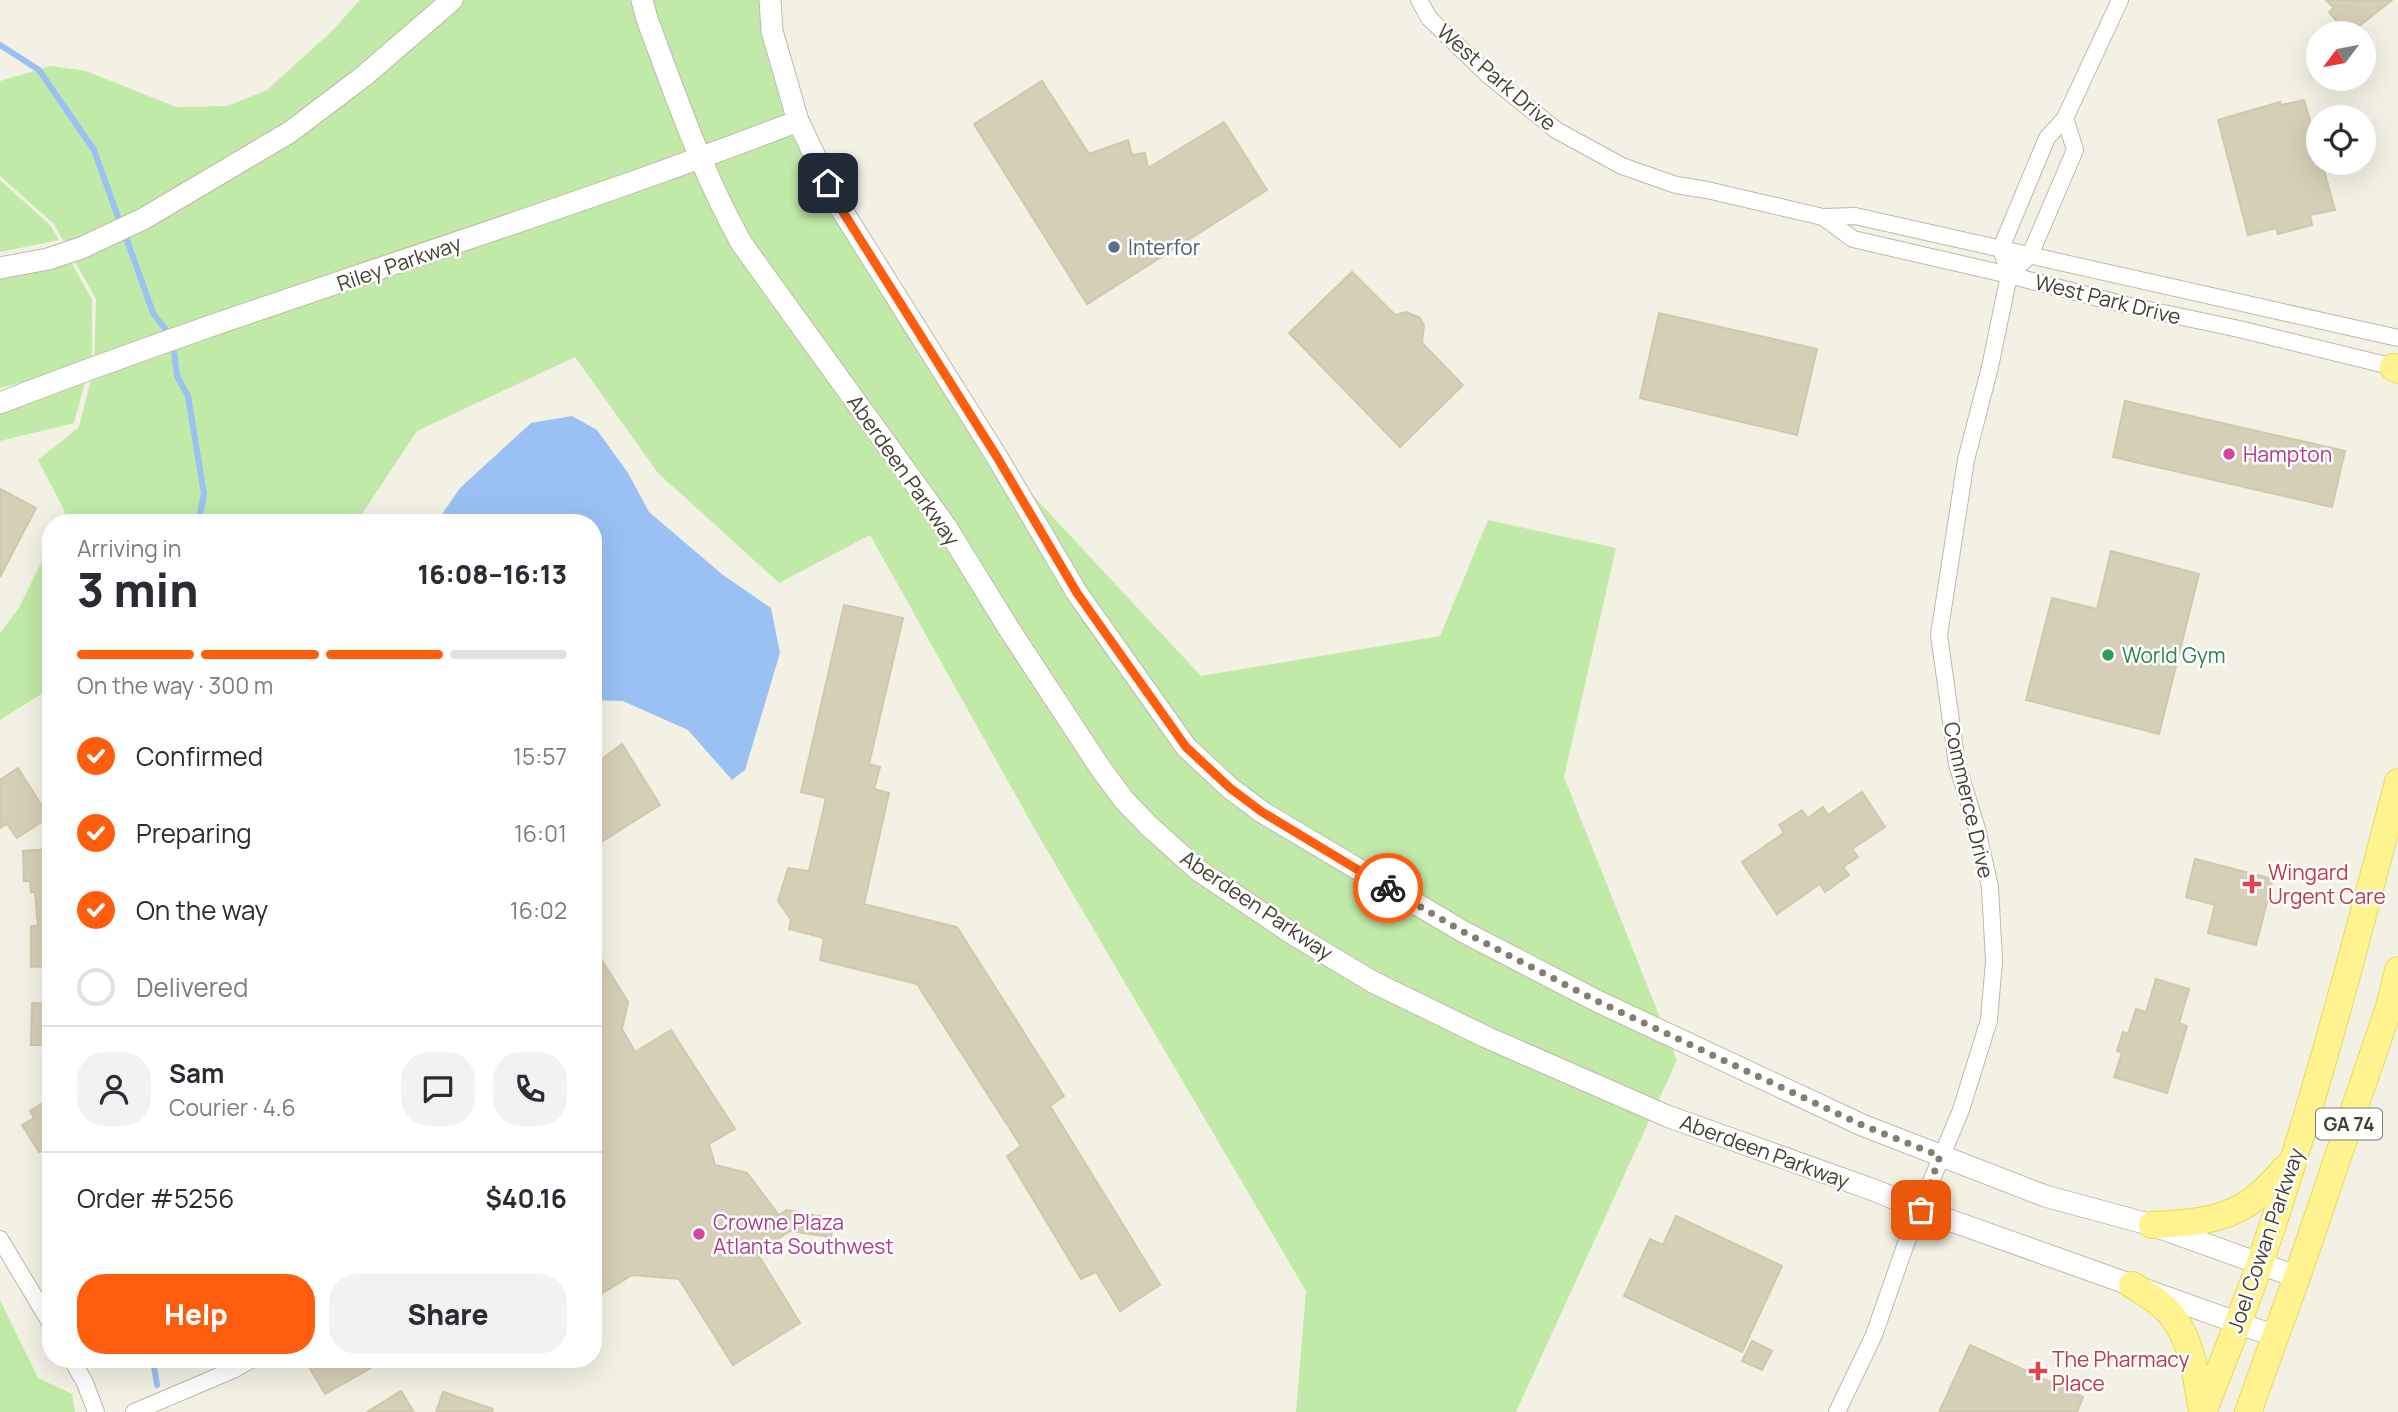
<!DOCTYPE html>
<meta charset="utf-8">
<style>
body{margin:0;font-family:Manrope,sans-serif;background:#f2f2f3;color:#2b2b33;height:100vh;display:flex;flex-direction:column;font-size:26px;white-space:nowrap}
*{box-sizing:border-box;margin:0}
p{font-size:23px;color:#7c7c81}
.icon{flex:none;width:38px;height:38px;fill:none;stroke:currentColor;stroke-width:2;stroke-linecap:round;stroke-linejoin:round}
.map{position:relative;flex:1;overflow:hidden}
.drawer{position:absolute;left:42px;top:514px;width:560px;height:854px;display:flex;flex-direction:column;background:#fff;border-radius:28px;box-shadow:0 7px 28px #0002}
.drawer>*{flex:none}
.needle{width:46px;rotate:238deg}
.controls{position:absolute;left:2306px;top:21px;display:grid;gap:14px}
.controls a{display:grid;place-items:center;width:70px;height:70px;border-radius:50%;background:#fff;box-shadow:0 7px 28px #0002;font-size:35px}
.pin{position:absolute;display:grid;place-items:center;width:60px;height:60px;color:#fff;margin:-30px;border-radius:14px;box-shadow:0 4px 10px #0006}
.courier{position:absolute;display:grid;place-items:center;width:70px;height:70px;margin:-35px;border:5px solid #ff5d0e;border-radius:50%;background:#fff;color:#222;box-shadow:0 2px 9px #0007}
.head em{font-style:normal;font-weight:800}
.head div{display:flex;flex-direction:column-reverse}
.head{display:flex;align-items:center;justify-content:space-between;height:119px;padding:0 35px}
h1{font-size:46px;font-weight:800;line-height:52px}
.bar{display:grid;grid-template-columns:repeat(4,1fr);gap:10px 7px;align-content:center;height:84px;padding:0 35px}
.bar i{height:9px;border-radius:5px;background:#e1e1e2}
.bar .on{background:#ff5d0e}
.bar p{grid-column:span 4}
.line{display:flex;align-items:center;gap:18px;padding:0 35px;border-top:2px solid #e1e1e2}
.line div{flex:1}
.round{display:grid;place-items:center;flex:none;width:74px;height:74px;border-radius:28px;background:#f2f2f3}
ol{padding:0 35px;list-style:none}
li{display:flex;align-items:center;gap:21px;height:77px}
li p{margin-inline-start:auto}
li .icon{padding:7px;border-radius:50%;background:#ff5d0e;color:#fff;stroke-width:4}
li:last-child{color:#7c7c81}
li i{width:38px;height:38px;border:4px solid #e1e1e2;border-radius:50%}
.cta{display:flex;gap:14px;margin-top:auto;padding:14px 35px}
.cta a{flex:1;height:80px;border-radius:28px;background:#ff5d0e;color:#fff;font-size:28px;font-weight:800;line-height:80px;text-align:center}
.cta a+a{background:#f2f2f3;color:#2b2b33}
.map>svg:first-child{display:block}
</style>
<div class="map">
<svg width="2398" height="1412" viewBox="0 0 2398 1412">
<rect width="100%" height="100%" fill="#f3f1e3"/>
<!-- green -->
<g fill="#c1eaa8">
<path d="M360,0H770L798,121L997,457L1201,676L1440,636L1488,520L1616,548L1564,777L1677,1060L1516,1412H1296L1306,1291L1034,828L870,535L779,583L658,473L575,357L417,431L356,523H60L65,512L38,460L79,427L94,368L96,299L54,224L0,176V81L51,66L86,71L176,107L227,106L267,90L332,31Z"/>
<path d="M0,180L50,225L59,240L0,252Z"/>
<path d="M69,258L92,300V364L0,388V270Z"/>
<path d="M86,378L74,423L0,441V408Z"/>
<path d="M51,542V688L0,720V633L19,608Z"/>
<path d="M0,1300L38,1378L72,1394L75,1412H0Z"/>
</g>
<!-- water -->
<path fill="#9ac0f4" d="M572,416L597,430L628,473L649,512L723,575L771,608L780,653L745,770L732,780L688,730L623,701L593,700V523H436L460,488L531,423Z"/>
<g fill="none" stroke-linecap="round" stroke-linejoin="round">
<!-- stream -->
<g stroke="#9ac0f4" stroke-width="6">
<path d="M0,45L39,70L94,150L118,217"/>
<path d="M127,240L153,313L170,335"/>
<path d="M174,352L177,376L188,396L204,494L198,523"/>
<path d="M153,1360L157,1385"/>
</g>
</g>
<!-- building -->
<g fill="#d5cfb8" stroke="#d0c8aa" stroke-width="2">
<path d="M2326,0H2392L2353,31L2347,24L2342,28L2329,12L2334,8Z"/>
<path d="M1042,81L1089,154L1128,140L1132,155L1145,153L1148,168L1224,122L1267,190L1087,304L974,124Z"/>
<path d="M2304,100L2319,153V163H2322L2335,210L2310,215L2312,225L2278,234L2276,228L2248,235L2218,120L2280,102L2281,105Z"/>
<path d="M1352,272L1395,315L1406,312L1419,317L1424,325L1422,343L1463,385L1400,447L1289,333Z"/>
<path d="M1659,313L1817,349L1797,435L1640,398Z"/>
<path d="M2125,401L2345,451L2332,507L2113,457Z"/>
<path d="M0,489L36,508L0,577Z"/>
<path d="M2111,551L2199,574L2159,734L2026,700L2052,598L2097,609Z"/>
<path d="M844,605L903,618L869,764L880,767L874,789L889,793L864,904L957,927L1064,1096L1050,1106L1160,1285L1120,1311L1096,1272L1081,1279L1007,1156L1021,1146L917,984L820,960L824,938L789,929L791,920L778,901L788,868L809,871L826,798L801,792Z"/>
<path d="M622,744L660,805L593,847V766Z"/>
<path d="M18,768L49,817L17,838L7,824L0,828V780Z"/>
<path d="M1862,792L1885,827L1852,849L1858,857L1843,867L1849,875L1825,892L1820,884L1777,914L1742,862L1784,833L1779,825L1802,810L1808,818L1823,807L1828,815Z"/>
<path d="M51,849V966L31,967V926H38L35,892H31L30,881H24L23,851Z"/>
<path d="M2195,859L2273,879L2256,945L2208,933L2215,905L2186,897Z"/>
<path d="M593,946L628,1002L622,1029L635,1052L671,1030L735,1129L709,1144L715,1165L747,1173L779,1215L787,1210L834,1219L831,1237L790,1231L757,1253L800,1323L733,1365L679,1279L632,1275L593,1299Z"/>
<path d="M2156,979L2189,989L2179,1023L2187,1026L2167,1093L2114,1077L2122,1053L2117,1051L2123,1032L2128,1034L2136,1009L2146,1012Z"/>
<path d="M32,1003L51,1004V1045H31Z"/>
<path d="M51,1098V1145L39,1152L22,1125L34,1118L30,1111Z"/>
<path d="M1676,1216L1782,1266L1742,1352L1624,1296L1650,1239L1663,1245Z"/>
<path d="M1752,1341L1772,1351L1762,1370L1742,1361Z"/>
<path d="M1970,1345L2083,1397L2077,1412H1939Z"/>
<path d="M305,1360H385L325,1394Z"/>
<path d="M401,1391L414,1412H367Z"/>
<path d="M443,1392L493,1409L492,1412H436Z"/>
</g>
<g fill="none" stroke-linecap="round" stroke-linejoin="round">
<defs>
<g id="minor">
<path d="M1419,0L1429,18L1487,74L1556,130L1622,166L1676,185L1707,190L1823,217L1855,216L2398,338"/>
<path d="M1823,217L1853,239L2009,275L2126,305L2239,329L2398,368"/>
<path d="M2009,275L2030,255L2075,150L2065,118"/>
<path d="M0,1239L51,1324"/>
<path d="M72,1360L85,1383L96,1412"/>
<path d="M134,1412L233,1370L251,1360"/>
<path d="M1837,1412L1874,1335L1910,1232L1961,1110L1989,1020L1994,961L1990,887L1977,829L1957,764L1939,635L1966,460L1990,367L2009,275L2001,248L2047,138L2065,118L2120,0"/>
</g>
<g id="tertiary">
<path d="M642,0L647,19C676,96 702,173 742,244L947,528L1009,629L1101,769L1124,800L1149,826L1198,870L1293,934L1373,982L1486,1037L1667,1116L1879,1192L1921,1210L2275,1336"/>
<path d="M770,0L772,31L798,121L838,204L997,457L1077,593L1186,747L1230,788L1262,812L1462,931L1597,1001L1862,1125L2045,1196L2152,1225L2297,1277"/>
<path d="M0,268L48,259L81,248L143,219L214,177L290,132L364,76L452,0"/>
<path d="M0,403C263,301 535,223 798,121"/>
</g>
<g id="primary">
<path d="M2393,367L2398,370"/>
<path d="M2152,1225C2213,1222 2245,1218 2285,1168"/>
<path d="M2132,1285C2141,1291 2151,1296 2159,1303C2191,1328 2196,1374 2202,1412"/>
<path d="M2203,1412C2222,1363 2243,1313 2260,1263C2314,1105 2356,943 2398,782"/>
<path d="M2248,1412L2297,1277L2389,1007L2398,970"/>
</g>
</defs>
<!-- minor casing -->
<use href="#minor" stroke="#bfbaa5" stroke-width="18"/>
<!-- tertiary casing -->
<use href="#tertiary" stroke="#bfbaa5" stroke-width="23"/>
<!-- primary casing -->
<use href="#primary" stroke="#ebd959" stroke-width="28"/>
<!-- minor -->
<use href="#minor" stroke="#fff" stroke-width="16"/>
<!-- tertiary -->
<use href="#tertiary" stroke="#fff" stroke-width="21"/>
<!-- primary -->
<use href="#primary" stroke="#fff390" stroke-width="26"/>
</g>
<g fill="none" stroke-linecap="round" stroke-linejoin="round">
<!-- done -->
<path stroke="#827f71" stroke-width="7" stroke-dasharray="0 12.6" d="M1388,888L1462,931L1597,1001L1862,1125L1940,1156L1921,1210"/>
<!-- route -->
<path stroke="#ff5d0e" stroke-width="9" d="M828,183L838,204L997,457L1077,593L1186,747L1230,788L1262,812L1388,888"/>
</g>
<!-- markers -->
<circle fill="#5c6f8a" stroke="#fff" stroke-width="2.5" cx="1114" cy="247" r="7"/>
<g fill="#d1479c" stroke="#fff" stroke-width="2.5">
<circle cx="2229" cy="454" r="7"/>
<circle cx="699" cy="1234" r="7"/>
</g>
<circle fill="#2e9e5b" stroke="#fff" stroke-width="2.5" cx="2108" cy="655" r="7"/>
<g fill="#e0444e" stroke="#fff" stroke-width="2.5">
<path d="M2248.5 873.5h7v7h7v7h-7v7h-7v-7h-7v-7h7z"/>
<path d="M2034.5 1360.5h7v7h7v7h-7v7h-7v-7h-7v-7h7z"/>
</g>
<g text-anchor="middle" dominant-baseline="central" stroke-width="5" stroke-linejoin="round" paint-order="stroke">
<!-- shield labels -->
<rect fill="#fff" stroke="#7d7a70" stroke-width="2" x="2316" y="1108.5" width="66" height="31" rx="5"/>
<g font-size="19" font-weight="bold" fill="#454133">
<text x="2349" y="1124">GA 74</text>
</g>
<!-- street labels -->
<g font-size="21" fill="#454133" stroke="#fff">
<text transform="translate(1497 77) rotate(41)">West Park Drive</text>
<text transform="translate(399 263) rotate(-19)">Riley Parkway</text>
<text transform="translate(2108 299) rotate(14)">West Park Drive</text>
<text transform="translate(904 470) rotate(55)">Aberdeen Parkway</text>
<text transform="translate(1969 800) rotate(77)">Commerce Drive</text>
<text transform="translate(1257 905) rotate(34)">Aberdeen Parkway</text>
<text transform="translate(1765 1151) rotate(20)">Aberdeen Parkway</text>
<text transform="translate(2265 1240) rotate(-71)">Joel Cowan Parkway</text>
</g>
<!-- service labels -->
<g font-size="21" fill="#4e5e75" stroke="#fff" text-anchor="start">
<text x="1128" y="247">Interfor</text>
</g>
<!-- hotel labels -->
<g font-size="21" fill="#b23c85" stroke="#fff" text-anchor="start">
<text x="2243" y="454">Hampton</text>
<text x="713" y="1222">Crowne Plaza<tspan x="713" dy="24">Atlanta Southwest</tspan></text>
</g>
<!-- leisure labels -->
<g font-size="21" fill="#27864d" stroke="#fff" text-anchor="start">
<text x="2122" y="655">World Gym</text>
</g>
<!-- health labels -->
<g font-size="21" fill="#be3a42" stroke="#fff" text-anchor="start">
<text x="2268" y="872">Wingard<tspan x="2268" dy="24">Urgent Care</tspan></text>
<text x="2052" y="1359">The Pharmacy<tspan x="2052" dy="24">Place</tspan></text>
</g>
</g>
</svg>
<div class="controls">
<a><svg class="needle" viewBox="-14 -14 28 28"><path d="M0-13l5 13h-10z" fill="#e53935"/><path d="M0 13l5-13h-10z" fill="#7c7c81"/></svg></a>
<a><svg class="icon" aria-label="locate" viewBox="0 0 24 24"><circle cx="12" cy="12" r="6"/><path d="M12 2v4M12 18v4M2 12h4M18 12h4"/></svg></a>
</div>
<div class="pin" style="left:1921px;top:1210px;background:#ea580c"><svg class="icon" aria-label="bag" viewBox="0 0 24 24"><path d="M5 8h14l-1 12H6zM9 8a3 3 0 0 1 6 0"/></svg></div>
<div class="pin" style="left:828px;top:183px;background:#1f2937"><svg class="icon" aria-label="home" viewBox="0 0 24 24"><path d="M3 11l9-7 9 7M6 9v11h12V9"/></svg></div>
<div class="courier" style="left:1388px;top:888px"><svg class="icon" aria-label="bike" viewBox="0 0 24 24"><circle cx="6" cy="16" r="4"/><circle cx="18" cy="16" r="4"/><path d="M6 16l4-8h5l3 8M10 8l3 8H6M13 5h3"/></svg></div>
<section class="drawer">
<div class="head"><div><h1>3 min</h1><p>Arriving in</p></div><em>16:08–16:13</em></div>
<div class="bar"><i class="on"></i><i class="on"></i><i class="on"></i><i></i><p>On the way · 300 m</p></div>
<ol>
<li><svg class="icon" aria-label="check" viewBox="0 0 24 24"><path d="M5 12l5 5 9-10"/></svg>Confirmed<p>15:57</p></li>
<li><svg class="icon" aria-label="check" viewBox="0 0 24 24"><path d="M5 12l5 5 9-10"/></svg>Preparing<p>16:01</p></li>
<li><svg class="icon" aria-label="check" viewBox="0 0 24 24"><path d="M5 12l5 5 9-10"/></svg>On the way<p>16:02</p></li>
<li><i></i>Delivered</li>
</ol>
<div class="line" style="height:126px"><a class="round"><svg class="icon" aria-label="person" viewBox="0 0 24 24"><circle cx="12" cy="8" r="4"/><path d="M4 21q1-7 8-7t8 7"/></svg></a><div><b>Sam</b><p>Courier · 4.6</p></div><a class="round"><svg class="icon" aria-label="chat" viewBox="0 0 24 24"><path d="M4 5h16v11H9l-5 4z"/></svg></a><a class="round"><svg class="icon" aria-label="phone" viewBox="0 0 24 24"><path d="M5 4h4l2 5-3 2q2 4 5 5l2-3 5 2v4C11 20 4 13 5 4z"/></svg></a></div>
<div class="line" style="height:91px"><div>Order #5256</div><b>$40.16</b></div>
<div class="cta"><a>Help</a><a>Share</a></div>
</section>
</div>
